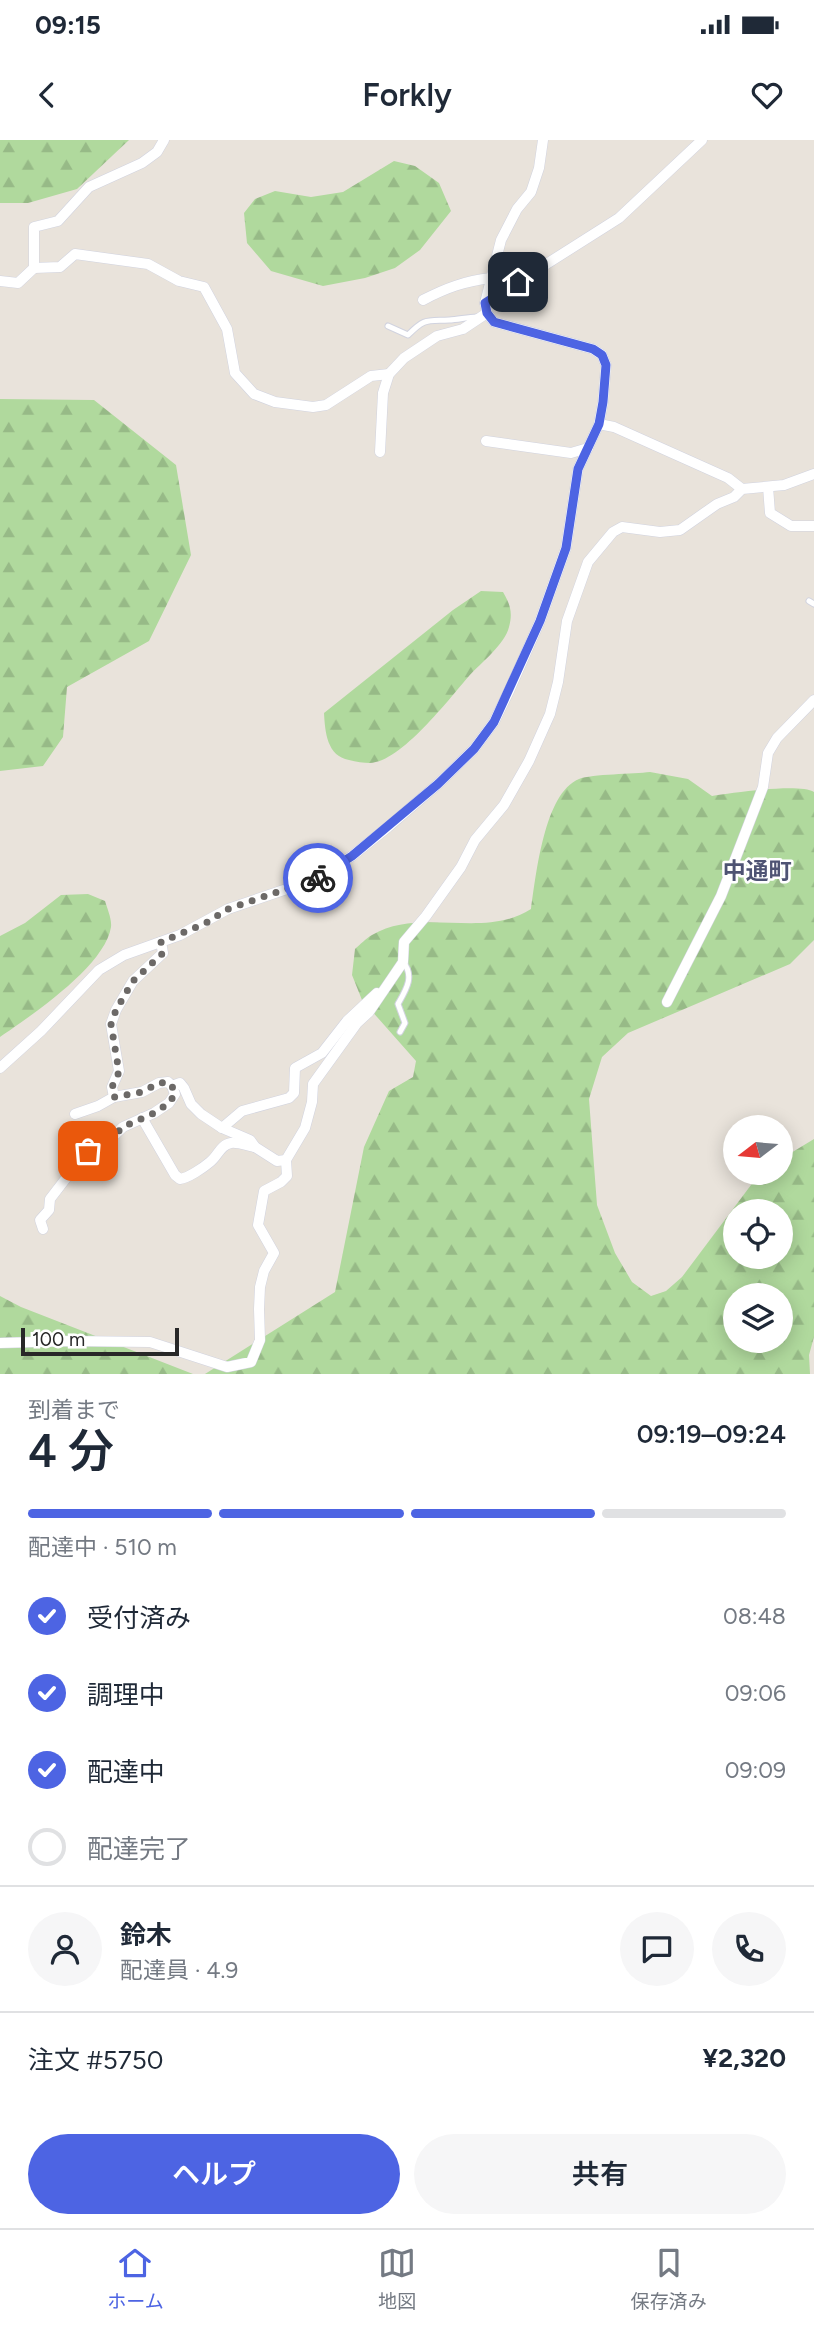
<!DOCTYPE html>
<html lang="ja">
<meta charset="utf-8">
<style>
body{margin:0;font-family:Figtree,"Noto Sans JP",sans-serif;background:#f6f6f7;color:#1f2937;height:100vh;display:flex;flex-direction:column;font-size:26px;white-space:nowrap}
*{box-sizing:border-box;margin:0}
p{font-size:23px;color:#747a83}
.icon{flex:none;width:38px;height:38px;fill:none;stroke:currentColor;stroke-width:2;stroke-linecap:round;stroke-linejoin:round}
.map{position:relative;height:1234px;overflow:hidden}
.details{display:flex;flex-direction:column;background:#fff;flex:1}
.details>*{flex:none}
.needle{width:46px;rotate:254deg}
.buttons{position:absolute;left:723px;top:975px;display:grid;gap:14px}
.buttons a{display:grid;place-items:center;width:70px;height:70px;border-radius:50%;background:#fff;box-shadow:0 4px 18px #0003;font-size:35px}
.scale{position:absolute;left:21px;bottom:18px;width:158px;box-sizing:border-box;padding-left:7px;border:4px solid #282828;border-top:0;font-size:19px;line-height:24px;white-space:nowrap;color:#282828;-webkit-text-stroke:5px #fff;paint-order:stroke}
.pin{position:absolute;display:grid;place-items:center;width:60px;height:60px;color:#fff;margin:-30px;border-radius:14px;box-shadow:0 4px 10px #0006}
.courier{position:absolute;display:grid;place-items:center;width:70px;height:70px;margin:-35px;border:5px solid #4d64e3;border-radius:50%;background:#fff;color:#222;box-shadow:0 2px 9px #0007}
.overview em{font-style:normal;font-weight:600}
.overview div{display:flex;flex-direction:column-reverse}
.overview{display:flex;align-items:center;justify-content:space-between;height:119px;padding:0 28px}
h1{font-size:46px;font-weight:600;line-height:52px}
.bar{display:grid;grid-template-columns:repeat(4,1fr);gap:10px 7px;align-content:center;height:84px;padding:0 28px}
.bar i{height:9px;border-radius:5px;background:#e0e1e3}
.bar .active{background:#4d64e3}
.bar p{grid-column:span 4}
.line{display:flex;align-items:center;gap:18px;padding:0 28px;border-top:2px solid #e0e1e3}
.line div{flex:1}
.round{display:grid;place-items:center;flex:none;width:74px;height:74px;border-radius:37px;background:#f6f6f7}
ol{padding:0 28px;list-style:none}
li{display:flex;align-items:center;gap:21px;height:77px}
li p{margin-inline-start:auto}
li .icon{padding:7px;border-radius:50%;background:#4d64e3;color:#fff;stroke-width:4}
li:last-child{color:#747a83}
li i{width:38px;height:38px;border:4px solid #e0e1e3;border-radius:50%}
.cta{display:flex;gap:14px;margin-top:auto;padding:14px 28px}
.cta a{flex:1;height:80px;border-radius:42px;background:#4d64e3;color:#fff;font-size:28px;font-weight:600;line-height:80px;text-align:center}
.cta a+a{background:#f6f6f7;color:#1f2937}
.status{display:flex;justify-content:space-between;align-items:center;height:49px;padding:0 35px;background:#fff;direction:ltr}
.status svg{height:19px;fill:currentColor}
header{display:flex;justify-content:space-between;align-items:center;height:91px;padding:0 28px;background:#fff;font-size:32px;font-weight:600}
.tab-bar{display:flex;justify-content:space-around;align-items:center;height:98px;border-top:2px solid #e0e1e3;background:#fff;font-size:19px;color:#747a83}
.tab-bar a{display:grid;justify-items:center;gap:4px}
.tab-bar .active{color:#4d64e3}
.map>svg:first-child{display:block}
</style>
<div class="status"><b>09:15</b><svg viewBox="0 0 49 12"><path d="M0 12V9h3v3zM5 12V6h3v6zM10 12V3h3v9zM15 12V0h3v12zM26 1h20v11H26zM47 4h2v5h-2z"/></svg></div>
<header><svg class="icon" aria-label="back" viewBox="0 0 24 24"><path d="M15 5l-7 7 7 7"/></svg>Forkly<svg class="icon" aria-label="heart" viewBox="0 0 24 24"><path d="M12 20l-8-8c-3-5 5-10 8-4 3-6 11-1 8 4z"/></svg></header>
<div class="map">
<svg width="814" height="1234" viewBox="0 0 814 1234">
<defs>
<pattern id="forest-firs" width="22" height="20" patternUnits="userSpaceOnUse" patternTransform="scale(1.75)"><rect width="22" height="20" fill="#b0d99d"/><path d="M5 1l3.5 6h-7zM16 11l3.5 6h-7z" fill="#97ba87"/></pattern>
</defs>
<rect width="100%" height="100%" fill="#e9e3db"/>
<!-- forest -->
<g fill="url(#forest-firs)" fill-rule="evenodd">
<path d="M0,0H129L77,49L28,63H0Z"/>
<path d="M394,21L415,26L439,43L451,71L420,110L395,128L365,138L323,146L271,131L247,103L244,73L255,59L275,51L311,57L343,52Z"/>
<path d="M0,259L94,260L176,325L191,415L149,501L67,547L63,597L43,626L0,631Z"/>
<path d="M481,451L503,452C510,464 513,472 509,487C505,504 481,523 469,536C449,559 401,622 370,623C364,623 356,622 349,620C327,616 325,592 324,573L453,470Z"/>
<path d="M650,632L688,639L712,656C732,653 799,643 814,652V800L790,824L628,893L602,917L589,959L597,1065L615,1113L632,1142L651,1156L666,1151L682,1137L760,1033L780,1032L781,1019L814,999V1197L809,1215L810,1234H205L335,1152L364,1007L389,951L413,937L416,921L362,860L352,835L355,809C360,805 366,798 372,795C421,766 483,800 531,769C536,736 544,653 579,639C592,634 634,634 650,632ZM735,1071H780V1116H735ZM735,1155H780V1200H735Z"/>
<path d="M88,754L105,761C107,768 112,779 111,787C105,826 32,875 0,897V796L25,783L61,755Z"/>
<path d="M0,1156L21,1167L193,1234H0Z"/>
</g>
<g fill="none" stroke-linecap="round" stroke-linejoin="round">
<defs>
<g id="service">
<path d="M388,186L408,195C425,178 426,181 449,180C458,180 467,177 477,177"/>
<path d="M809,461L814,464"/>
<path d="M400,892L405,883L398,864C406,850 415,836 403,822"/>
</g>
<g id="minor">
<path d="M34,128L60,127L75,114L148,124L179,141L204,147L227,189L235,233L254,254L275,262L313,267L326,265L371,236L389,234"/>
<path d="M0,141L18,143L34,128V87L58,81L89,47L142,23L157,12L164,0"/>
<path d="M423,160C446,148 465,141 491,138"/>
<path d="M485,163L619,78L702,0"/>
<path d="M599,284L614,287L728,338L742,349"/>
<path d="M486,301L571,313L588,308"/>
<path d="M380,312L383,253L389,234L404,218L437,196L463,189L487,173"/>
<path d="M768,347L770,373L791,386H814"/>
<path d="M667,862L721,756L763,647L768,613L777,598L814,560"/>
<path d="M0,928L41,891L99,830L124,815L180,795L228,769L316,739L352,716L388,687L438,644L474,609L494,582L509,551L540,481L566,408L578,329L599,284L603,262L606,225L602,215L593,209L494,182L487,173L485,163L501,100L517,69L531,52L539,28L543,0"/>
<path d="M114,957L112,947L119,931L111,884L116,870L133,841L163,813L161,802"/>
<path d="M75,974L98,966L114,957L142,952L159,943L168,942L172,946L180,943L184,948L191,964L201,974L222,988L250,1000L255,1007L277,1021L286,1020"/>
<path d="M142,978L175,1035L180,1039C188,1038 203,1028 210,1022C218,1016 220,1005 231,1003C238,1002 248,1006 255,1007"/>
<path d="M222,988L242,971L289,958L294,953L295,928L322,913L347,881L377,853"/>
<path d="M43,1089L40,1080L49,1070L50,1059L87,1011L104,1005L123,987L154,973L169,963L175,954L172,946"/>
<path d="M0,1203L70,1201L150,1202L227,1227L251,1222L260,1200L259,1169L260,1147L264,1131L274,1113L258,1085L264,1051L281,1042L287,1036L286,1020L305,988L312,962L313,944L357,883L369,872L403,822L404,802L426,776L461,727L475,700L504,665L529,621L550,574L558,542L567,481L588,422L613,392L622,387L660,392L680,390L717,364L734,357L742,349L784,345L814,334"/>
</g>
</defs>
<!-- service casing -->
<use href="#service" stroke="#d1d3df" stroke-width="7"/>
<!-- minor casing -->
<use href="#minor" stroke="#d1d3df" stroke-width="11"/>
<!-- service -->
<use href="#service" stroke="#fff" stroke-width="5"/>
<!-- minor -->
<use href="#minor" stroke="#fff" stroke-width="10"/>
</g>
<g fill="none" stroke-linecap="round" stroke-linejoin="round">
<!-- done -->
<path stroke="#6c6967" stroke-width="7" stroke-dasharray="0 12.6" d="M88,1011L104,1005L123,987L154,973L169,963L175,954L172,946L168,942L159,943L142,952L114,957L112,947L119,932L111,884L116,870L133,841L163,813L161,802L206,783L228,769L318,738"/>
<!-- route -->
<path stroke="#4d64e3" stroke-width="9" d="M318,738L352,716L438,644L474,609L494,582L540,481L566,408L578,329L599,284L603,262L606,225L602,215L593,209L494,182L487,173L485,163L518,142"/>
</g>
<g text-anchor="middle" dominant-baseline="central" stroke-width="5" stroke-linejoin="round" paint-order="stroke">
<!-- quarter labels -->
<g font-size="23" font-weight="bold" fill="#4e5373" stroke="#fff">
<text x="757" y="731">中通町</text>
</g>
</g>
</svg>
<div class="buttons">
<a><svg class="needle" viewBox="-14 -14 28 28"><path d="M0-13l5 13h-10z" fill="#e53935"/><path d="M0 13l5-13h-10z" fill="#747a83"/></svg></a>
<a><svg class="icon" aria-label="locate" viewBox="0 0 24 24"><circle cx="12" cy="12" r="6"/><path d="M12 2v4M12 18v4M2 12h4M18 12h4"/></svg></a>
<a><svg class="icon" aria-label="layers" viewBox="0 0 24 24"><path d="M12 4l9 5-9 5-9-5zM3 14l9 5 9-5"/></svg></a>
</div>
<div class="scale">100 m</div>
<div class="pin" style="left:88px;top:1011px;background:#ea580c"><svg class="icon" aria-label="bag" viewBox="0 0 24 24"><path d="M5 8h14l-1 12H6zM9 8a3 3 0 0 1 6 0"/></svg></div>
<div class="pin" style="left:518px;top:142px;background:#1f2937"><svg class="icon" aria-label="home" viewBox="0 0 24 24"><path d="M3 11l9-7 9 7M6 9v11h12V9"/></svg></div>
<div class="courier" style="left:318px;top:738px"><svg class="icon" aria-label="bike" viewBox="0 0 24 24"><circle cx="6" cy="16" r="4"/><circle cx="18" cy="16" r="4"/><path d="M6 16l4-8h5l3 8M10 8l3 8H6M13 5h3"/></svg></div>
</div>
<section class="details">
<div class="overview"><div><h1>4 分</h1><p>到着まで</p></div><em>09:19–09:24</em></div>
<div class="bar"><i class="active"></i><i class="active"></i><i class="active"></i><i></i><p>配達中 · 510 m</p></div>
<ol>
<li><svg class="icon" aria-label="check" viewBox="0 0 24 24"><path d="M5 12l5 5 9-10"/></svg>受付済み<p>08:48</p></li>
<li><svg class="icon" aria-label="check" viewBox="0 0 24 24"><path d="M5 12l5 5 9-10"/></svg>調理中<p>09:06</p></li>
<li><svg class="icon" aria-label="check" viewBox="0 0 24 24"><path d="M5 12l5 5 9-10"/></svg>配達中<p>09:09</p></li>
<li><i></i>配達完了</li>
</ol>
<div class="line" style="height:126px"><a class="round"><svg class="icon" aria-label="person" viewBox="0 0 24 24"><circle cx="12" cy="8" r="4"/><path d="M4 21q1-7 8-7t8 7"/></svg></a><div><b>鈴木</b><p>配達員 · 4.9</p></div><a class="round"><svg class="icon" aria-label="chat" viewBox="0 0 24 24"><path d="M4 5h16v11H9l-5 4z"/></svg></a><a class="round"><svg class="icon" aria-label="phone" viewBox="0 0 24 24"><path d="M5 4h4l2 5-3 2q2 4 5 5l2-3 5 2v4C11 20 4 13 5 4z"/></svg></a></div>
<div class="line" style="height:91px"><div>注文 #5750</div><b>¥2,320</b></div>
<div class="cta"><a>ヘルプ</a><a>共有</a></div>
</section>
<nav class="tab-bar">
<a class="active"><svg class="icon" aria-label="home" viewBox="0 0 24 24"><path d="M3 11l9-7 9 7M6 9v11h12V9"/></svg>ホーム</a>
<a><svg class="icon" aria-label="map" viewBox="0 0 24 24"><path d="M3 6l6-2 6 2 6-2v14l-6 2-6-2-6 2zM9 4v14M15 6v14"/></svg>地図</a>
<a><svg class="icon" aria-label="saved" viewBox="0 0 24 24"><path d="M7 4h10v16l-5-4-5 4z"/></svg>保存済み</a>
</nav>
